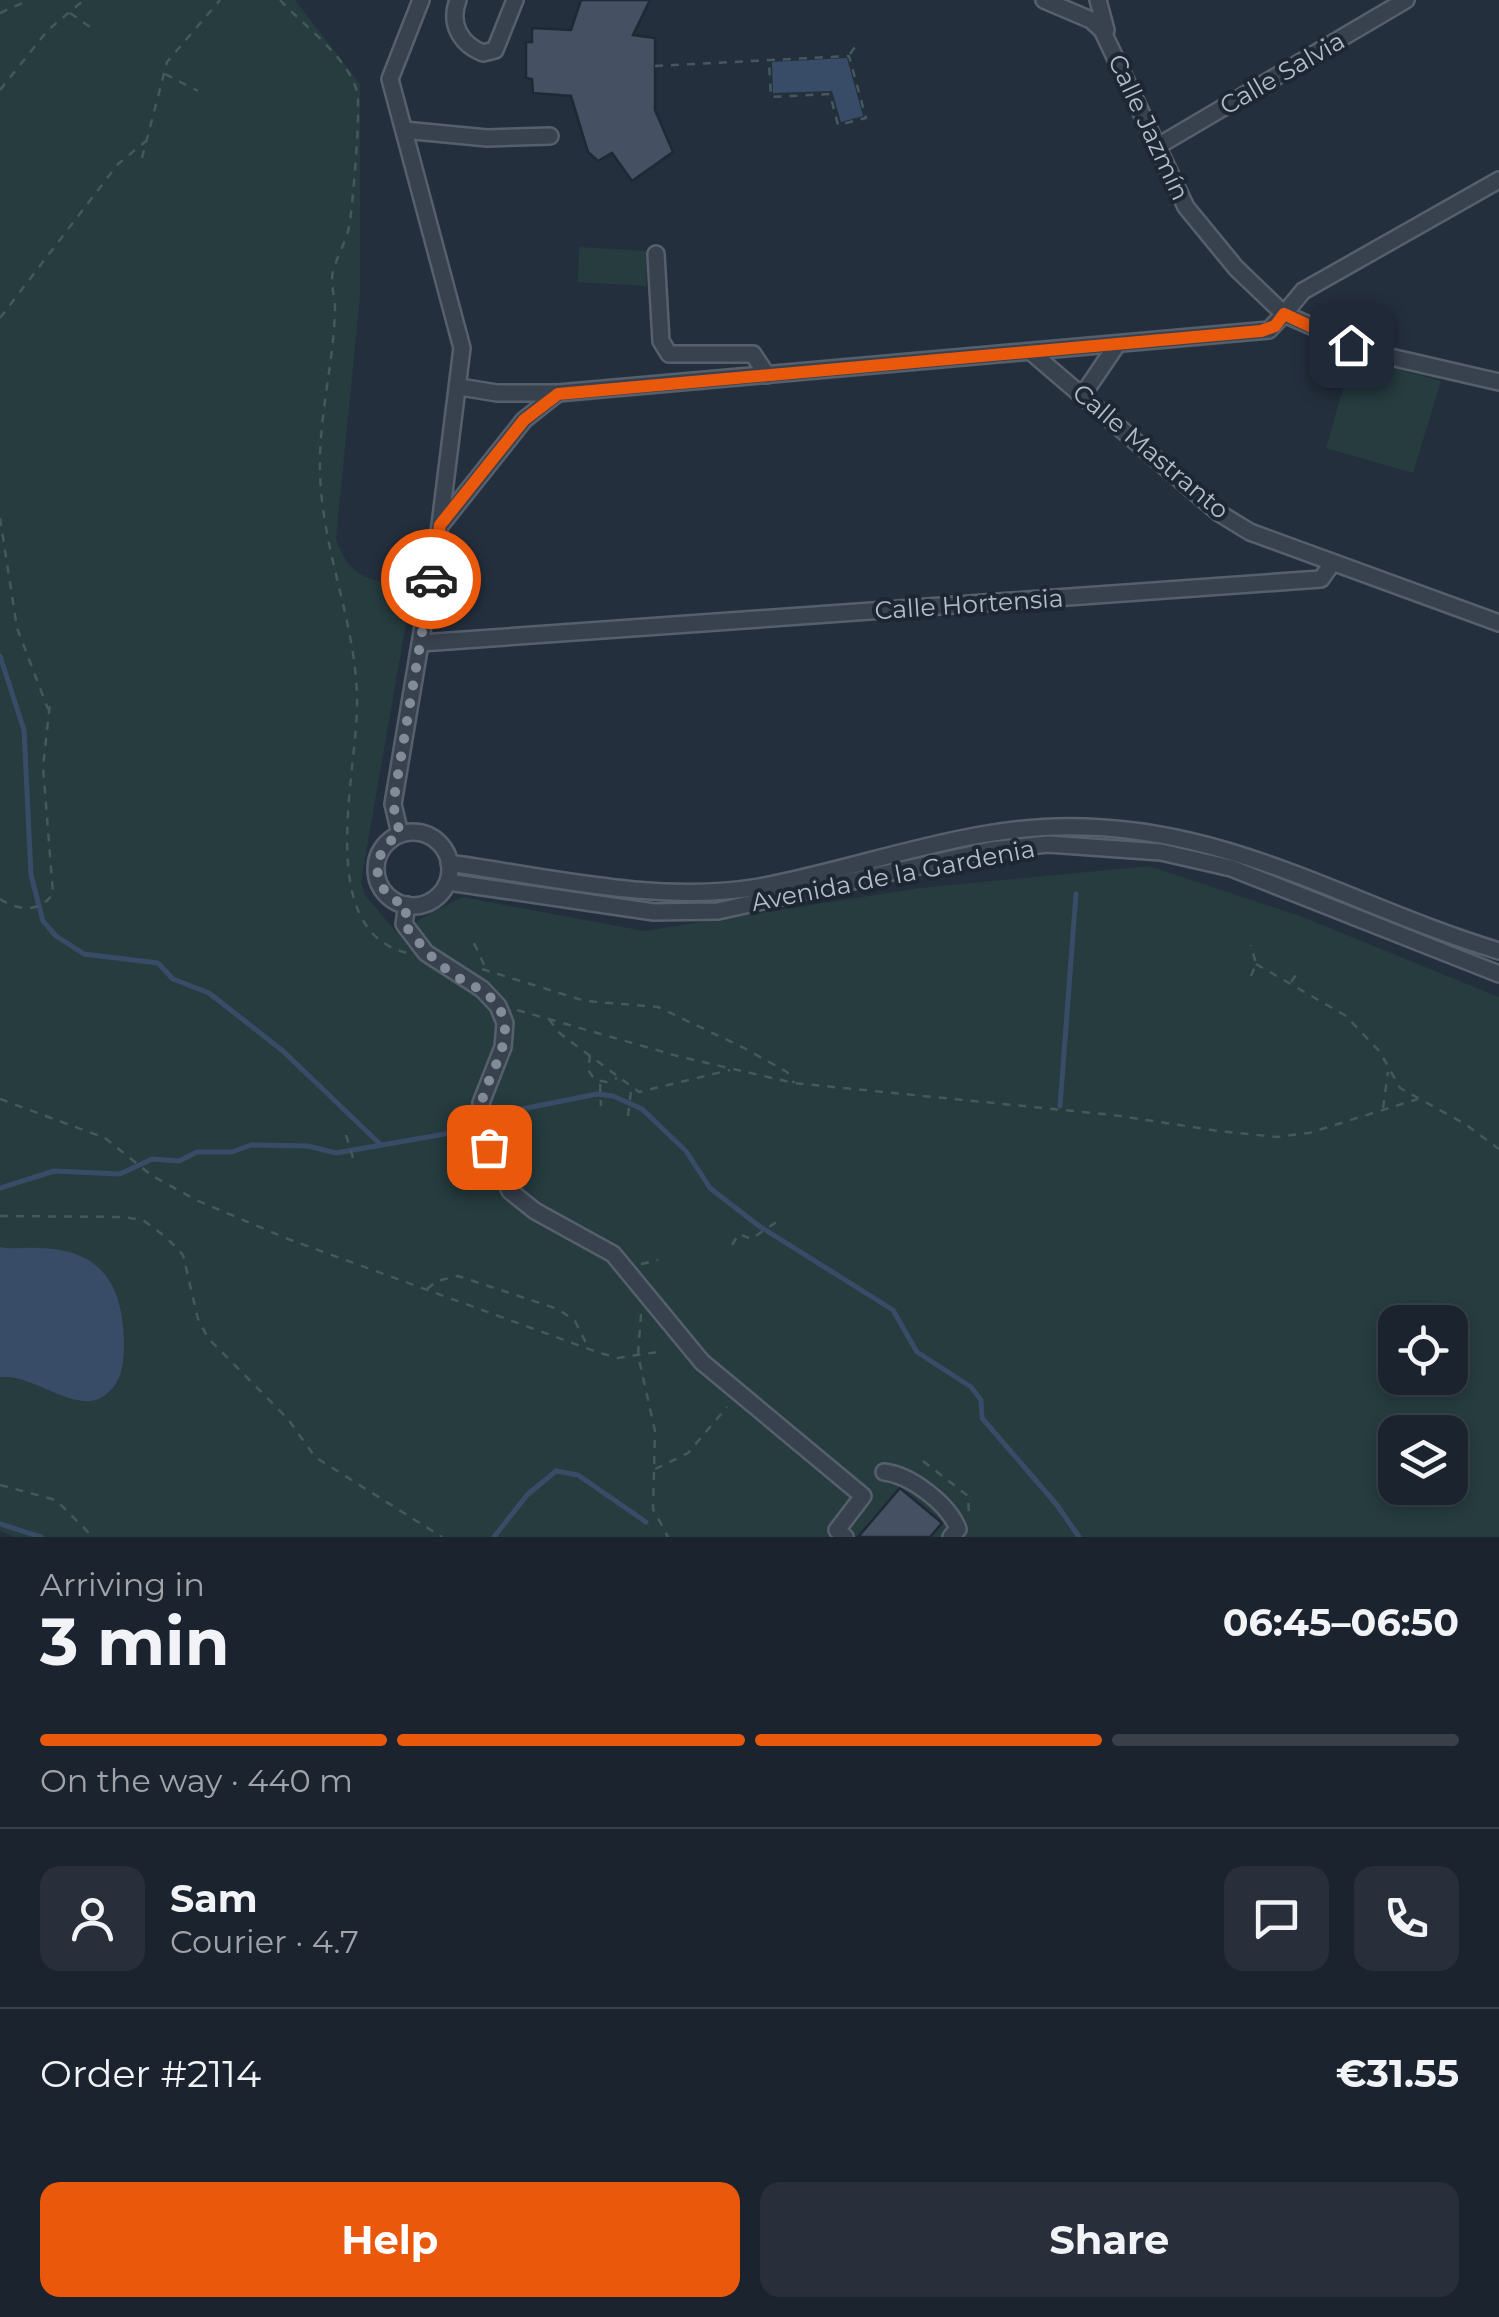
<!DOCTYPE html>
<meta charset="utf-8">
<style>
body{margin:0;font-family:Montserrat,sans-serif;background:#282f3a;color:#f1f3f6;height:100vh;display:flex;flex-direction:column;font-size:38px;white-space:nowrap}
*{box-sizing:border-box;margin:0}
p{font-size:32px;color:#a0a4aa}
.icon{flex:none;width:55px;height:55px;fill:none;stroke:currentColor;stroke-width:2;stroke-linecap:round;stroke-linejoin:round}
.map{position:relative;height:1537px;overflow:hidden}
.details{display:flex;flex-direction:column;background:#1b232e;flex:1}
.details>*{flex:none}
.fabs{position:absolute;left:1378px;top:1305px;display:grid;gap:20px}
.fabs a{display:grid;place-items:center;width:90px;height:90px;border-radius:20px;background:#1b232e;box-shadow:0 5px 15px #0003,0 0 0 2px #39404a;font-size:50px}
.pin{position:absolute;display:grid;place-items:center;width:85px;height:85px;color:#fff;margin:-42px;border-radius:20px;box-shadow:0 5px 15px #0006}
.courier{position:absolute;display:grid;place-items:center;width:100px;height:100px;margin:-50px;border:8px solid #ea580c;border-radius:50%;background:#fff;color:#222;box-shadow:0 2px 12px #0007}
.head em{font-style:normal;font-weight:700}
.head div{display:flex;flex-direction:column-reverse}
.head{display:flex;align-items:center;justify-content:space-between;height:170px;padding:0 40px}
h1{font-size:65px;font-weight:700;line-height:75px}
.bar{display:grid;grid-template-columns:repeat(4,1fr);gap:15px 10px;align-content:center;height:120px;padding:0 40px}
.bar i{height:12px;border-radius:8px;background:#39404a}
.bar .selected{background:#ea580c}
.bar p{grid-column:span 4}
.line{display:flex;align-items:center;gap:25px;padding:0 40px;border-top:2px solid #39404a}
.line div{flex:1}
.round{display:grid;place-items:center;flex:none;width:105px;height:105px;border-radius:20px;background:#282f3a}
.action{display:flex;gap:20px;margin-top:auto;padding:20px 40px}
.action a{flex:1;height:115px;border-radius:20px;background:#ea580c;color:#fff;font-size:40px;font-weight:700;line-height:115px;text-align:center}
.action a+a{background:#282f3a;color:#f1f3f6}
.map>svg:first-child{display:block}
</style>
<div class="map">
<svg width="1499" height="1537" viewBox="0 0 1499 1537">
<rect width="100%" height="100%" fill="#242f3e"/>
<!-- green -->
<g fill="#263c3f" fill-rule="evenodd">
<path d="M0,0H295L360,84V296L336,539C351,582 372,579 412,588L361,882L365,895L396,932L462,897L644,931L920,888L1149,866L1300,916L1499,997V1537H14L0,1531ZM1395,1322H1450V1378H1395ZM1395,1432H1450V1488H1395Z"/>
<path d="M579,247L648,251L646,286L578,282Z"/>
<path d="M1352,357L1441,381L1413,473L1326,448Z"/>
</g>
<!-- water -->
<g fill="#394c67">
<path d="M847,58L863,116L841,122L832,91L773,93L772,62Z"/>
<path d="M0,1247C14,1250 25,1247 38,1248C102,1249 123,1285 124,1343C124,1364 122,1385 102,1397C75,1414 34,1374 0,1377Z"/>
</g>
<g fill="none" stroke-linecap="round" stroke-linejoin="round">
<!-- stream -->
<g stroke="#394c67" stroke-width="5">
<path d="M0,656L24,730L31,875L43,921L56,936L84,954L158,963L173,979L209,993L283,1051L381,1145"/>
<path d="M1060,1106L1076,894"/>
<path d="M0,1188L54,1171L120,1174L152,1159L179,1161L197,1152H232L251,1145L308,1146L336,1153L445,1134L464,1121L532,1107L597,1094L613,1096L642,1109L686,1151L710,1188L759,1226L893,1310L917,1352L971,1387L981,1400L982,1418L1057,1505L1079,1537"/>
<path d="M0,1524L41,1537"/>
<path d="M494,1537L527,1495L556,1471L578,1475L646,1522"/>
</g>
</g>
<!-- building -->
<g fill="#455162" stroke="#1f2835" stroke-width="2.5">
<path d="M581,0H650L633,35L655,38V110L673,152L632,181L612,153L598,161L588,152L571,96L533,93L532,79L526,78V42H532V28L571,30Z"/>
<path d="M900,1488L942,1523L930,1537H858Z"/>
</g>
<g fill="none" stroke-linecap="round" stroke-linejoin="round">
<defs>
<g id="minor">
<path d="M458,0C449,23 460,44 483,53L495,50L515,0"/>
<path d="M1044,0L1091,20L1102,30L1186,207L1236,268L1284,314L1303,291L1499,180"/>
<path d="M1098,0L1106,30"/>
<path d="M404,130L487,138L550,136"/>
<path d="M1158,146L1406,0"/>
<path d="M656,254L661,341L669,354H753L767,375"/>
<path d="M1031,352L1219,513L1250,532L1499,623"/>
<path d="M460,387L497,393H558L1269,330L1284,314L1373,353L1499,382"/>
<path d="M1084,393L1116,346"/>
<path d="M443,522L524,420L558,393"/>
<path d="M421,643L1321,579L1331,565"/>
<circle cx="413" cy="869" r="37"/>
<path d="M400,834L393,804L440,525L462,348L390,79L421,0"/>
<path d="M449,863C549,877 657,904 759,887C867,867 975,822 1086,827C1241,832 1356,908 1499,951"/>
<path d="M448,882L654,912L718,911L991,850L1048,844L1161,852L1231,868L1499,974"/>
<path d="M407,905L404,924L426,953L482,989L498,1006L505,1023L503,1047L481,1103L483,1130L510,1191L535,1211L613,1254L702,1362L863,1496L837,1530L845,1537"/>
<path d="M884,1472C910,1475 948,1503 958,1529L951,1537"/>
</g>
</defs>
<!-- minor casing -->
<use href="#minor" stroke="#565f6c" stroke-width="20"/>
<!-- path -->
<g stroke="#44595c" stroke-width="2.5" stroke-dasharray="8 8" stroke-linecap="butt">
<path d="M280,0C303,25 349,58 357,92C361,108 353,200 350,221C348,238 338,254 333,271C330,284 335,296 335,309C334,361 319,415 320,467C320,547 356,620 357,699C359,768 312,930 407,953"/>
<path d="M0,13L29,0"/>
<path d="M70,13L90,27"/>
<path d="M850,54L858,43"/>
<path d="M655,66L849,56L866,118L838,125L830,94L771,97L769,63"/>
<path d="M165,74L198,91"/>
<path d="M0,90L48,30L84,0"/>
<path d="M142,158L167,62L220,0"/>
<path d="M0,318L118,164L146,141"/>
<path d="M0,518L17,628L48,709"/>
<path d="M0,899C18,911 41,913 53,893L43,767L50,703"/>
<path d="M474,943L486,969"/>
<path d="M1256,964L1346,1016L1380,1052L1400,1088L1465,1124L1499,1149"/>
<path d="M482,969L585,1001L658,1007L744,1048L787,1072L794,1083"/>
<path d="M1251,976L1256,964L1251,945"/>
<path d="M1291,982L1299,971"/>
<path d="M517,1010L681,1057L794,1083L1113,1115L1219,1131L1277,1137L1309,1133L1418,1099"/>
<path d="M549,1019L558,1032L639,1092L730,1070"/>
<path d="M590,1055L588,1070L595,1080L607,1082L617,1078"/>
<path d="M600,1084L601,1106"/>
<path d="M0,1099L105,1138L151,1175L196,1200L288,1239L597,1352L618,1358L664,1351"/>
<path d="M1383,1108L1388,1072"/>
<path d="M628,1116L631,1091"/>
<path d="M346,1135L354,1161"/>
<path d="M503,1141L515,1135"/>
<path d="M0,1216L122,1217L143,1220L167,1238L183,1255L198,1319L208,1338L288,1419L315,1457L442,1537"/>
<path d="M732,1245L739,1234L751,1239L781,1219"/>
<path d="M641,1264L658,1260"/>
<path d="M427,1289L437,1281L458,1276L558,1309L575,1321L589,1349"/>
<path d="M641,1314L638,1355L655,1431L653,1509L668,1537"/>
<path d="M923,1461L968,1496L969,1516"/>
<path d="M655,1469L688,1453L727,1407"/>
<path d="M0,1485L56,1500L93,1537"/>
</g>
<!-- minor -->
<use href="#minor" stroke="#38414e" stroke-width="15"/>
</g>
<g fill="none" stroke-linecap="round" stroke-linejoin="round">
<!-- done -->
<path stroke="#828b98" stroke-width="10" stroke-dasharray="0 18" d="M431,579L393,804L400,834C367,854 371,893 407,906L404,924C419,943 432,960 453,974C468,985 486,989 497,1005C519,1036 489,1071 482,1101C479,1116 484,1133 489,1147"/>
<!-- route -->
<path stroke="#ea580c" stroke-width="12" d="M431,579L440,525L524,420L558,394L1261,331L1275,326L1284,314L1351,345"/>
</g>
<g text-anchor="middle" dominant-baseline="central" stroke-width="8" stroke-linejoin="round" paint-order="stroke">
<!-- street labels -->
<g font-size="25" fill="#b4bcc9" stroke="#1d2633">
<text transform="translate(1282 73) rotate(-30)">Calle Salvia</text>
<text transform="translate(1149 127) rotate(65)">Calle Jazmín</text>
<text transform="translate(1151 451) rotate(40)">Calle Mastranto</text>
<text transform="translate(969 604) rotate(-4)">Calle Hortensia</text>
<text transform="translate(893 875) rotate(-11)">Avenida de la Gardenia</text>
</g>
</g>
</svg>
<div class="fabs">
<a><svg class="icon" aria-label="locate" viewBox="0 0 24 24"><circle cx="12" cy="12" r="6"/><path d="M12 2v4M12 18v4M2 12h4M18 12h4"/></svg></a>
<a><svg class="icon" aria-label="layers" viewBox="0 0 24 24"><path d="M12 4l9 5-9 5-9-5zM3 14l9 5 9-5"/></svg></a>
</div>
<div class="pin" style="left:489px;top:1147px;background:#ea580c"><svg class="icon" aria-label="bag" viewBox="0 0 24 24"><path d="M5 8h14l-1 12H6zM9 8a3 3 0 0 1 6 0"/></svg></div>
<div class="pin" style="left:1351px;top:345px;background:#1f2937"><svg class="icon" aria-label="home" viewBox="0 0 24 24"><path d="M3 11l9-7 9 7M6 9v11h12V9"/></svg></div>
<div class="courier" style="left:431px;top:579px"><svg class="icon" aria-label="car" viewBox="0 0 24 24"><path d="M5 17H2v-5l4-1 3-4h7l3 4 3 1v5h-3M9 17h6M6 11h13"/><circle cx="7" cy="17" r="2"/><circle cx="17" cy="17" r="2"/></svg></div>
</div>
<section class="details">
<div class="head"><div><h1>3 min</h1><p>Arriving in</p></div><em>06:45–06:50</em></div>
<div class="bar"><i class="selected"></i><i class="selected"></i><i class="selected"></i><i></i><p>On the way · 440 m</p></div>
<div class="line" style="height:180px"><a class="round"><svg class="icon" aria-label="person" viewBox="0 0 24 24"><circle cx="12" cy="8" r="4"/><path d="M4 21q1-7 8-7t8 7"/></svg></a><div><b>Sam</b><p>Courier · 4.7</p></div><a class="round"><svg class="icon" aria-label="chat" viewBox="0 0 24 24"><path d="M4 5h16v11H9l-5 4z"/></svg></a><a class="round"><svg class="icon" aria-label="phone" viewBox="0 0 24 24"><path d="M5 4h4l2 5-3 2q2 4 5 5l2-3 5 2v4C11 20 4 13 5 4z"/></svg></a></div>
<div class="line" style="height:130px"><div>Order #2114</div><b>€31.55</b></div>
<div class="action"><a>Help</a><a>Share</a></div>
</section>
